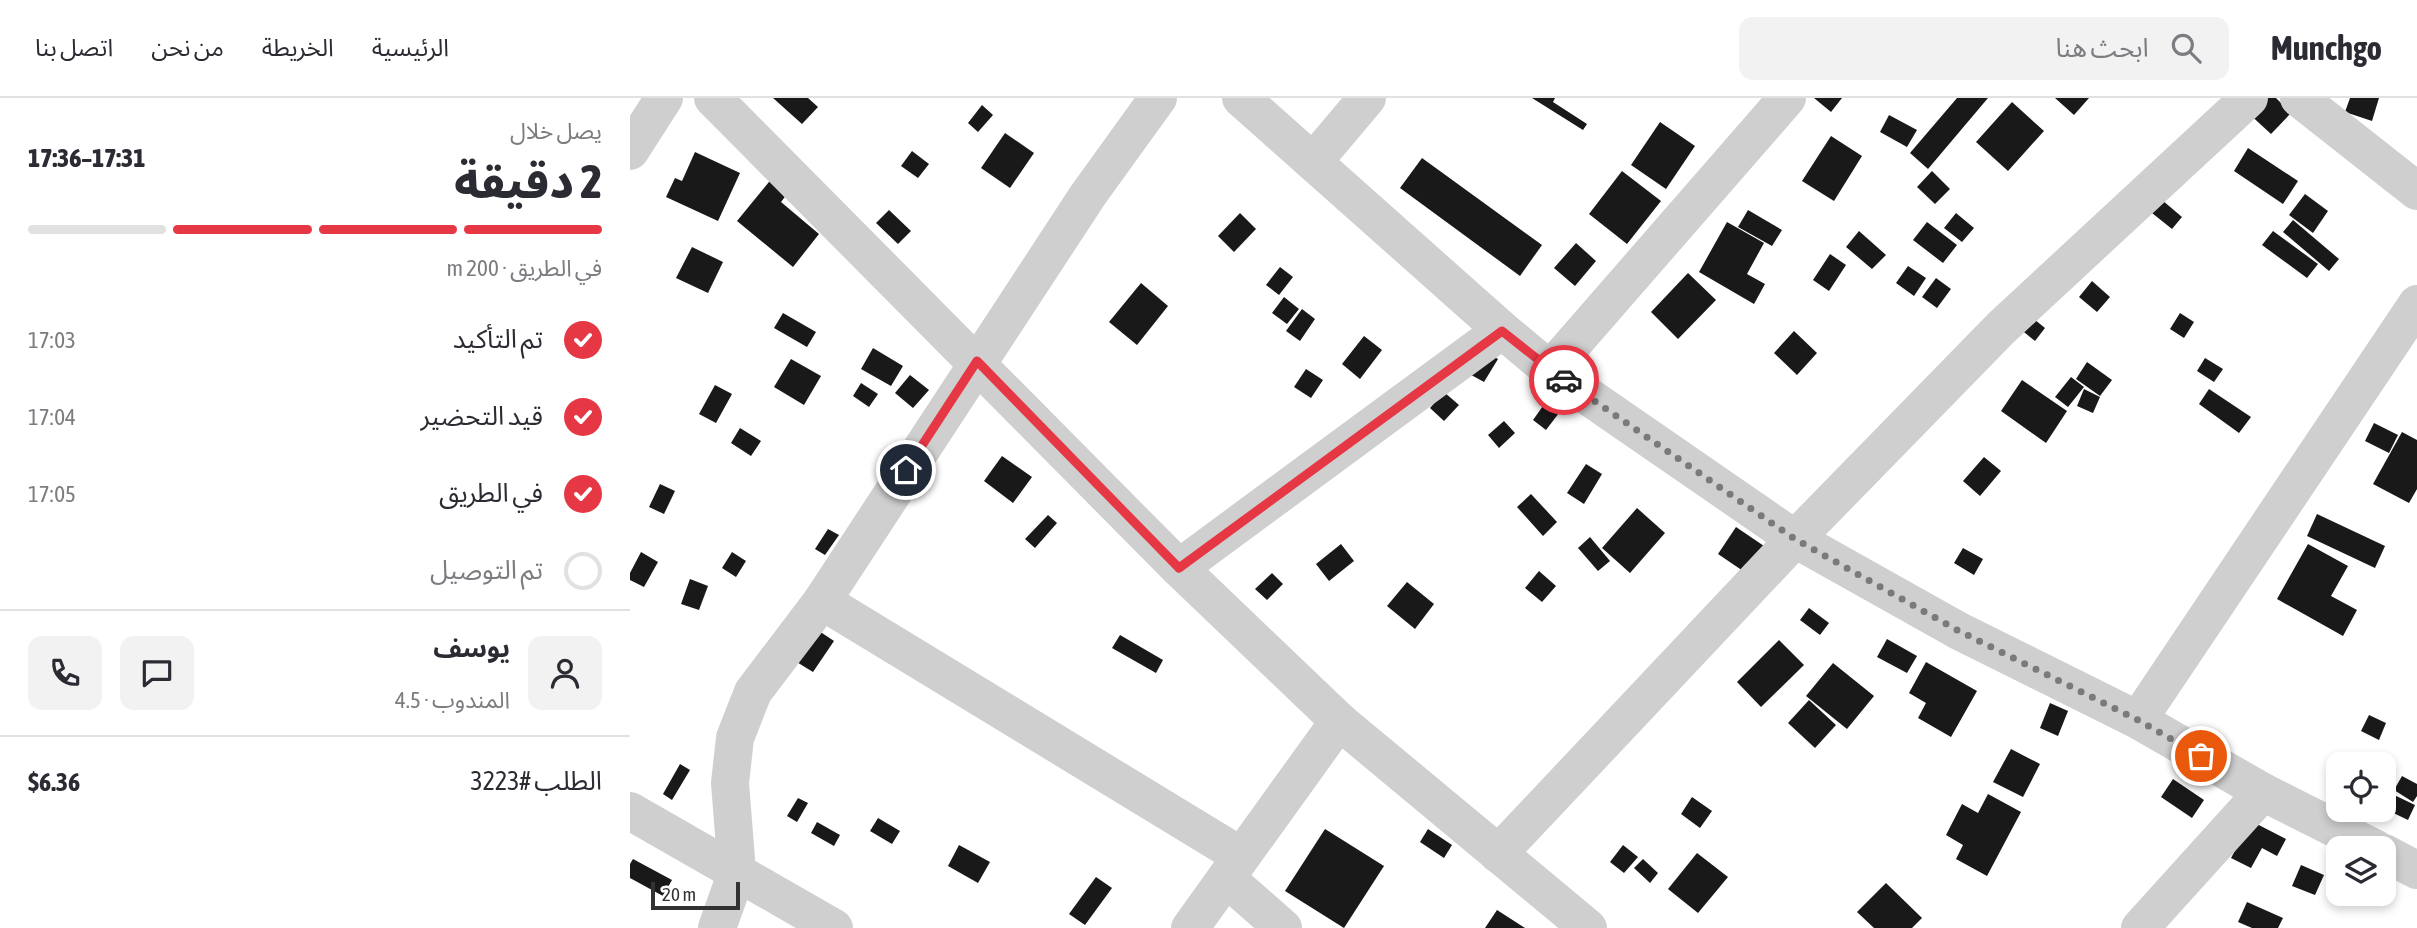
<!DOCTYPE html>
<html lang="ar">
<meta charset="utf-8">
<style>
body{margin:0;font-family:"Asap Condensed","Noto Sans Arabic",sans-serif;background:#f2f2f3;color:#2b2b33;direction:rtl;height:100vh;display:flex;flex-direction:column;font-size:26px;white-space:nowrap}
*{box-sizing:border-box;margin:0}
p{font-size:23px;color:#7c7c81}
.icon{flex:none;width:38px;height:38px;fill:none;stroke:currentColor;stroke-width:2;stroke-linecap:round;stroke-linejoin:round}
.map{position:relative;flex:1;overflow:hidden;direction:ltr}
.side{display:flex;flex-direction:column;background:#fff;width:630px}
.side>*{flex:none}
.controls{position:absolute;left:1696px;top:654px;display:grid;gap:14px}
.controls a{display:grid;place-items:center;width:70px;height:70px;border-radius:14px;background:#fff;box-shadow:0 4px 10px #0003;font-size:35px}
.scale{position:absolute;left:21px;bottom:18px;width:89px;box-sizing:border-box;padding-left:7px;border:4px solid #323232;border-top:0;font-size:19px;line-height:24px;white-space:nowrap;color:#323232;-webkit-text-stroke:5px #fff;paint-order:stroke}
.pin{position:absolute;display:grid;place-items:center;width:60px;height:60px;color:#fff;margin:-30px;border:4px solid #fff;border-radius:50%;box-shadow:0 2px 7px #0007}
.courier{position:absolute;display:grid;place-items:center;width:70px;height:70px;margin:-35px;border:5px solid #e63745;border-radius:50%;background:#fff;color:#222;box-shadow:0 2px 9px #0007}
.summary em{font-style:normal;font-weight:800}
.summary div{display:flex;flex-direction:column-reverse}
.summary{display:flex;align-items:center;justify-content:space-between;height:119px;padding:0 28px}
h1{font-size:46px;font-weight:800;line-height:52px}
.bar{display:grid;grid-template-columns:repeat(4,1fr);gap:10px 7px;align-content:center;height:84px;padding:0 28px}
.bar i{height:9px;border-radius:5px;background:#e1e1e2}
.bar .current{background:#e63745}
.bar p{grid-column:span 4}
.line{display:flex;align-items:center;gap:18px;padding:0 28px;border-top:2px solid #e1e1e2}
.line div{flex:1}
.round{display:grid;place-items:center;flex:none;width:74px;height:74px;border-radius:14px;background:#f2f2f3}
ol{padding:0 28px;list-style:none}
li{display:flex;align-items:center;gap:21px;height:77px}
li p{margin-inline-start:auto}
li .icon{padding:7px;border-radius:50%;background:#e63745;color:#fff;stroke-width:4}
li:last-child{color:#7c7c81}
li i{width:38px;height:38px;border:4px solid #e1e1e2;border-radius:50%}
header{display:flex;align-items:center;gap:42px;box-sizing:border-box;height:98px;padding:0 35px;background:#fff;border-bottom:2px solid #e1e1e2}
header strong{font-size:33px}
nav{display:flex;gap:38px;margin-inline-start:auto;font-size:24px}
.search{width:490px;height:63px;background:#f2f2f3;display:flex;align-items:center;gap:18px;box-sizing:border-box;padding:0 24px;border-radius:14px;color:#7c7c81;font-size:26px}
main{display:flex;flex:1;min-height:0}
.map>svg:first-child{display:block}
</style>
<header>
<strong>Munchgo</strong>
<div class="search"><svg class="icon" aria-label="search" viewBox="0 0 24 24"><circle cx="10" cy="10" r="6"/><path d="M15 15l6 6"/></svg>ابحث هنا</div>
<nav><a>الرئيسية</a><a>الخريطة</a><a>من نحن</a><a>اتصل بنا</a></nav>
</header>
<main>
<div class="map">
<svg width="1787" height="830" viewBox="0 0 1787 830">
<rect width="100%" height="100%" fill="#fff"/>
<!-- building -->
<g fill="#191919">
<path d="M143,0H178L188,9L172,26Z"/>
<path d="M902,0H925L923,4L957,26L953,32Z"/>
<path d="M1184,0H1212L1201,14Z"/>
<path d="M1327,0H1358L1298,71L1280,55Z"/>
<path d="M1425,0H1459L1444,17Z"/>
<path d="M1629,0H1646L1661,15L1641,36L1616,13Z"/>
<path d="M1720,0H1749L1742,23L1715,14Z"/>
<path d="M1382,4L1414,33L1378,73L1346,44Z"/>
<path d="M352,7L363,17L348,34L338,25Z"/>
<path d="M1259,17L1287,32L1277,49L1250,34Z"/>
<path d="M1030,24L1065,48L1036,91L1001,67Z"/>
<path d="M375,35L404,55L380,90L351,70Z"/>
<path d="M1201,38L1232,58L1204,103L1172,83Z"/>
<path d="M1618,50L1668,83L1653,106L1604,73Z"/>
<path d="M282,53L299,66L288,80L271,68Z"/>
<path d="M65,54L110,75L88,123L36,99L45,80L52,83Z"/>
<path d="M792,60L912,147L890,178L770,90Z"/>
<path d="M992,73L1031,103L997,146L959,116Z"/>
<path d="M1302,73L1320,91L1305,106L1287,89Z"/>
<path d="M143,79L160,92L151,104L189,136L163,169L107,123Z"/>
<path d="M1675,96L1698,113L1683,135L1659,117Z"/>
<path d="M1532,102L1552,119L1542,131L1522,115Z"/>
<path d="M259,112L281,133L268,146L246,125Z"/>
<path d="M1118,112L1152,132L1142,148L1108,129Z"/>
<path d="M610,115L626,131L604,154L588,138Z"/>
<path d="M1326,115L1344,130L1332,144L1314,130Z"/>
<path d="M1663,122L1709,161L1699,173L1653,134Z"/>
<path d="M1097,124L1134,145L1117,176L1135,186L1124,206L1069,174Z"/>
<path d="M1297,124L1327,147L1313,165L1283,142Z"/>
<path d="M1229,133L1256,157L1242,171L1216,149Z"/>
<path d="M1643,133L1688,166L1677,180L1632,147Z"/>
<path d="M946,145L966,163L945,188L924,170Z"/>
<path d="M62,149L93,164L78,195L46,180Z"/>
<path d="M1200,156L1216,167L1199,193L1183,182Z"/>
<path d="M1278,168L1296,180L1284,198L1266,185Z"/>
<path d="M650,169L663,179L649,197L636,187Z"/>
<path d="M1058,175L1086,202L1048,241L1021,214Z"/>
<path d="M1306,180L1321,191L1307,210L1292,199Z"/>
<path d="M1462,183L1480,199L1467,214L1449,199Z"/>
<path d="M511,185L538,208L507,247L479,224Z"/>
<path d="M654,199L669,211L657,226L642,215Z"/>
<path d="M672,211L685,221L670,243L656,233Z"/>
<path d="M153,215L186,234L177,249L144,230Z"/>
<path d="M1550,215L1564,224L1554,240L1540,231Z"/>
<path d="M1399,217L1415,230L1405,243L1389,230Z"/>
<path d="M1164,233L1187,255L1167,277L1144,255Z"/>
<path d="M734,238L752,252L730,281L712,266Z"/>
<path d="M243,250L273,268L261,288L231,271Z"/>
<path d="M848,250L868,261L854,284L834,273Z"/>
<path d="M1575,260L1593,271L1584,284L1567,273Z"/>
<path d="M161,261L191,278L174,307L144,289Z"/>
<path d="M1457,264L1482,282L1470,298L1446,281Z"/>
<path d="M676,271L693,282L681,300L664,289Z"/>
<path d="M280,277L299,292L283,310L265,295Z"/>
<path d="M1441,279L1454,289L1438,309L1425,299Z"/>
<path d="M1392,282L1437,313L1416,345L1371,313Z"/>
<path d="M231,285L248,296L239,309L223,298Z"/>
<path d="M85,287L102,296L86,325L69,316Z"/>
<path d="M1454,291L1470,299L1463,315L1447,308Z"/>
<path d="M1579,291L1621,319L1609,335L1569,306Z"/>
<path d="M814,294L829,307L814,323L800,310Z"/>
<path d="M918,301L932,311L916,332L903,322Z"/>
<path d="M874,323L885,335L869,350L858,337Z"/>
<path d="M1744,325L1768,337L1759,355L1735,343Z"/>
<path d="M110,330L131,343L121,358L101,345Z"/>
<path d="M1772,334L1787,342V391L1779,405L1743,386Z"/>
<path d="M372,358L402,379L383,405L354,383Z"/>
<path d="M1354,359L1371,373L1350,398L1333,383Z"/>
<path d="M956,366L972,376L954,406L937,395Z"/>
<path d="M30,386L45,393L34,416L19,409Z"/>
<path d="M901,396L927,424L913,438L887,409Z"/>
<path d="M1007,410L1035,435L1000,475L972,450Z"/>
<path d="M1687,416L1755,448L1745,470L1677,438Z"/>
<path d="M418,417L427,425L405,450L395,441Z"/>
<path d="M1106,429L1134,448L1116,475L1088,456Z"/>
<path d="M198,431L209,437L195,457L185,451Z"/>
<path d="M960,439L980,463L968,473L948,450Z"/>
<path d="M711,446L724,463L699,483L686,466Z"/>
<path d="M1678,446L1718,468L1701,498L1727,512L1713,538L1647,501Z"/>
<path d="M1333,450L1353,461L1344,477L1324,465Z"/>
<path d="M11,454L28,464L14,489L0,482V475Z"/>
<path d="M102,454L116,463L106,479L92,470Z"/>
<path d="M909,473L926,488L912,504L895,490Z"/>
<path d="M642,475L653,486L637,502L625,491Z"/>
<path d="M60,481L78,488L69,512L51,506Z"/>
<path d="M777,484L804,506L785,531L757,508Z"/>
<path d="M1179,510L1199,525L1190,537L1170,522Z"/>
<path d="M186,531L204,543L183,574L165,563Z"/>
<path d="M490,537L533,562L526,575L482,550Z"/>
<path d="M1257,541L1287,558L1277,575L1247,559Z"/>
<path d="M1149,542L1174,567L1131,609L1107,584Z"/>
<path d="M1296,564L1347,593L1321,639L1288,620L1296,605L1279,595Z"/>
<path d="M1203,565L1244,598L1217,631L1176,598Z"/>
<path d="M1179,602L1206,627L1185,650L1158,625Z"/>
<path d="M1420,605L1438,613L1428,638L1410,630Z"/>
<path d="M1739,617L1756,625L1749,642L1731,633Z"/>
<path d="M1381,651L1410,666L1393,699L1363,684Z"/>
<path d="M50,666L60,672L42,702L33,696Z"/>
<path d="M1772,678L1787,686V698L1783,704L1764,692Z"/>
<path d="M1543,681L1574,702L1562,720L1531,699Z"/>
<path d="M1358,696L1391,714L1357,778L1326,761L1333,747L1316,737L1332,706L1348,715Z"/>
<path d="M1762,696L1785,707L1778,722L1755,711Z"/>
<path d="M1062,699L1082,713L1070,730L1051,716Z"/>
<path d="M168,700L178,705L167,724L157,718Z"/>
<path d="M248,720L270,733L262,746L240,733Z"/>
<path d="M1621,723L1656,741L1647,758L1632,750L1621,770L1601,760Z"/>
<path d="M187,724L210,737L204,748L181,735Z"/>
<path d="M695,731L754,768L714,830L655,793Z"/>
<path d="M798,731L822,747L814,760L790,744Z"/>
<path d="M329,747L360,764L348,785L318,768Z"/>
<path d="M993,747L1008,759L994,775L980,764Z"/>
<path d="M1067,755L1098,779L1068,815L1038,791Z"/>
<path d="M3,761L42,782L33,798L0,780V766Z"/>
<path d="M1013,761L1028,775L1020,785L1004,770Z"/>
<path d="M1671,767L1694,777L1685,797L1662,788Z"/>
<path d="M466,779L482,790L455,827L439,816Z"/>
<path d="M1256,785L1292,820L1282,830H1244L1227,814Z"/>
<path d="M1617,804L1653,820L1648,830H1622L1608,824Z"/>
<path d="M867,812L895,830H855Z"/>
</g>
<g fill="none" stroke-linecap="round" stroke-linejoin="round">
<!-- minor -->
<g stroke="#cfcfcf" stroke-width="38">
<path d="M83,0L549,470L709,623L958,830"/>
<path d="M611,0L872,232L920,272L1165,441L1329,533L1508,622L1633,694L1746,751"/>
<path d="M1669,0L1787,93"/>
<path d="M0,53L34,0"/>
<path d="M683,64L737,0"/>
<path d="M920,272L1157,0"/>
<path d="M549,470L872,232"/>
<path d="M192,503L611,758"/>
<path d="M1508,622L1787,206"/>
<path d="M0,713L204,830"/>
<path d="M1754,755L1787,772"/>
<path d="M868,756L1165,441L1371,230L1619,0"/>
<path d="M596,780L653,830"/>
<path d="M87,830L107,774L100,685L105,640L123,594L192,503L458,97L528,0"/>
<path d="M560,830L709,623"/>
<path d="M1510,830L1633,694"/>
</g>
</g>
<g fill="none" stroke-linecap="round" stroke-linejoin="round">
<!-- done -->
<path stroke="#7a7a7a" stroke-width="7" stroke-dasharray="0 12.6" d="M934,282L1165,441L1329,533L1508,622L1571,658"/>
<!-- route -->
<path stroke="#e63745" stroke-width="9" d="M276,372L347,263L549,470L872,233L934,282"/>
</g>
</svg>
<div class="controls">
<a><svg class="icon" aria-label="locate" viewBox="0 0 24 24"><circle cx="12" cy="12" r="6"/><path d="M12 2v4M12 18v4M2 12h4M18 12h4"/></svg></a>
<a><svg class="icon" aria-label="layers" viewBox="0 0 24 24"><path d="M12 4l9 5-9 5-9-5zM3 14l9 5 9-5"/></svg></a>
</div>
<div class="scale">20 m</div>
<div class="pin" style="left:1571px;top:658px;background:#ea580c"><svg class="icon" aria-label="bag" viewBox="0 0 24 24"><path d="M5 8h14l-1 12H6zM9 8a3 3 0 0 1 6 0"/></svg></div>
<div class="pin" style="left:276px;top:372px;background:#1f2937"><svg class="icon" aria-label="home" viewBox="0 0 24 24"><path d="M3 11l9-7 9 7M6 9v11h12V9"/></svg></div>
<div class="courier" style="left:934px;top:282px"><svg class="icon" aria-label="car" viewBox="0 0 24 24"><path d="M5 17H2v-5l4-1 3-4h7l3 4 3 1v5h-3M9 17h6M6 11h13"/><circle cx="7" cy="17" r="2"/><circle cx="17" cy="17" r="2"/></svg></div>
</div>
<section class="side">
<div class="summary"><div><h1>2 دقيقة</h1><p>يصل خلال</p></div><em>17:31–17:36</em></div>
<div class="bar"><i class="current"></i><i class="current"></i><i class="current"></i><i></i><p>في الطريق · 200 m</p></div>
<ol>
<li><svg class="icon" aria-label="check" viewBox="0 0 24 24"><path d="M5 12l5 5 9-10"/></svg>تم التأكيد<p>17:03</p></li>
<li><svg class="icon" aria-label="check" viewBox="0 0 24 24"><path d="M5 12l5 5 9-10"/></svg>قيد التحضير<p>17:04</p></li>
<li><svg class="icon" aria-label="check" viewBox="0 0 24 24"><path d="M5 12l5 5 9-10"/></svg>في الطريق<p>17:05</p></li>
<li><i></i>تم التوصيل</li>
</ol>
<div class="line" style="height:126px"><a class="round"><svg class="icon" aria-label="person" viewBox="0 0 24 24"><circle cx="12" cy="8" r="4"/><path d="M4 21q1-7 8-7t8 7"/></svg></a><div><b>يوسف</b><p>المندوب · 4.5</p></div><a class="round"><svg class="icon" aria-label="chat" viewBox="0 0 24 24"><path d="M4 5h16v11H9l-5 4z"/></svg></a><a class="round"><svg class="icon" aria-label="phone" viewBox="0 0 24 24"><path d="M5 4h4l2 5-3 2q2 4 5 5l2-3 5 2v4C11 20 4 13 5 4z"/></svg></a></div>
<div class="line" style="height:91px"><div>الطلب #3223</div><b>$6.36</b></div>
</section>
</main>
